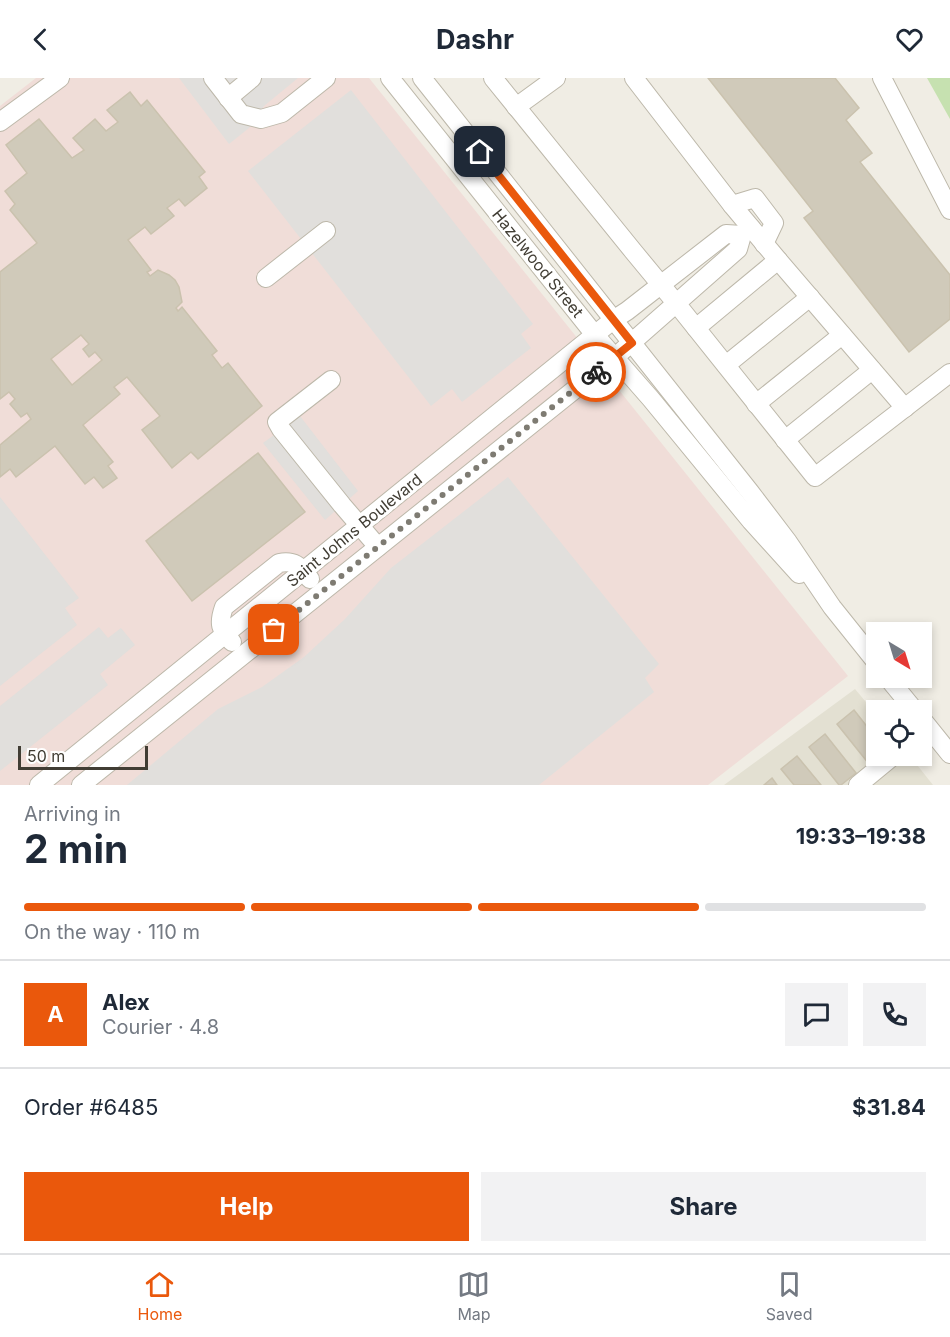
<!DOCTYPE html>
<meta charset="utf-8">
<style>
body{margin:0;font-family:Inter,sans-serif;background:#f2f2f3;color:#1f2937;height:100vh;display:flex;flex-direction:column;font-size:22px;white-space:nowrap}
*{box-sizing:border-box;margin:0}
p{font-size:20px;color:#747a83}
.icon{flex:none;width:33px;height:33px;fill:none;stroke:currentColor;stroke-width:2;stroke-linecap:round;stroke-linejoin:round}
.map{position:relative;height:707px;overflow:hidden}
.panel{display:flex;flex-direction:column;background:#fff;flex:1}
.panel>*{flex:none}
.needle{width:39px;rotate:142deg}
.controls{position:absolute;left:866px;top:544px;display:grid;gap:12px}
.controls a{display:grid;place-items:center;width:66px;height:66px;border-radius:0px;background:#fff;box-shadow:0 3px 9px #0003;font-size:30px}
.scale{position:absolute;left:18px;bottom:15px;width:130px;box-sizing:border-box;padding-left:6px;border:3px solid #413d34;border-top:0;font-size:16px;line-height:21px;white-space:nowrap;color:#413d34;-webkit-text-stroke:4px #fff;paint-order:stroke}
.pin{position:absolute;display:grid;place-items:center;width:51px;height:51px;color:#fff;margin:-26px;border-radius:12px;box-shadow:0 3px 9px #0006}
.courier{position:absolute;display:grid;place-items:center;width:60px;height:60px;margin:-30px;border:4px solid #ea580c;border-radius:50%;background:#fff;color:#222;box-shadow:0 2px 8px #0007}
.head em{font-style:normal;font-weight:700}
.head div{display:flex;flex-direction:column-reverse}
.head{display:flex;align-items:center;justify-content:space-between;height:102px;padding:0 24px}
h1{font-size:39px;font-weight:700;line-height:45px}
.bar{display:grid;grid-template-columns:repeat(4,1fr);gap:9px 6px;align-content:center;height:72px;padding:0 24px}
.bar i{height:8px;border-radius:4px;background:#e0e1e3}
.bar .active{background:#ea580c}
.bar p{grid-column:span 4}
.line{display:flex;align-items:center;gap:15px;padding:0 24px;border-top:2px solid #e0e1e3}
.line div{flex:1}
.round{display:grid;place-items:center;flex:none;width:63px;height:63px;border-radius:0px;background:#f2f2f3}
.primary-button{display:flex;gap:12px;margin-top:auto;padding:12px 24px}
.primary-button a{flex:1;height:69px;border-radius:0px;background:#ea580c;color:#fff;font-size:24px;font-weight:700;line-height:69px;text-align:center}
.primary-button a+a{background:#f2f2f3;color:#1f2937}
header{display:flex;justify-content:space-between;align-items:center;height:78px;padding:0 24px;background:#fff;font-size:27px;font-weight:700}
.tab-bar{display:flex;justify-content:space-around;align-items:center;height:84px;border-top:2px solid #e0e1e3;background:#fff;font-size:16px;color:#747a83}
.tab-bar a{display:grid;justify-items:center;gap:3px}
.tab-bar .active{color:#ea580c}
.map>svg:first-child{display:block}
</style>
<header><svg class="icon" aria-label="back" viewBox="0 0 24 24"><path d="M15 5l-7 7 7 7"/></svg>Dashr<svg class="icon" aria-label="heart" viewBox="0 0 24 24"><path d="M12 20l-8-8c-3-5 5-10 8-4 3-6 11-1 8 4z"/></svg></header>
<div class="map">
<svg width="950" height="707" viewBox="0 0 950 707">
<rect width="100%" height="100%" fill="#f0ede4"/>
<!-- residential -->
<path fill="#e3e0d2" d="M855,611L876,636V678H910L933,707H724Z"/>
<!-- medical -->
<path fill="#f0ddd8" d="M36,0H369L848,598L708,707H0V28Z"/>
<!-- green -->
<path fill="#c6e1b0" d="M927,0H950V41Z"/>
<!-- parking -->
<g fill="#e1dfdc">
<path d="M179,0H298L264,28L249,50L229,66Z"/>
<path d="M351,12L533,246L521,256L531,270L462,324L452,311L431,328L248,93Z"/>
<path d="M300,338L358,413L325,442L263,365Z"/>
<path d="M508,399L659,586L645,600L654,614L539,707H127L218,631L262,609L304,579L345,541L391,490Z"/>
<path d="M0,419L79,520L65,530L77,547L0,608Z"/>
<path d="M99,549L108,560L121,550L135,567L100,596L108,607L0,693V628Z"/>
</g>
<!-- building -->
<g fill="#d0caba" stroke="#cac2ae" stroke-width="1.5" fill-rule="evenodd">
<path d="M708,0H835L859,30L846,42L872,75L860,84L950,197V241L909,274L804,140L813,133Z"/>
<path d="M130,14L141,28L147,22L205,94L199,99L207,110L185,128L179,121L167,130L174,138L151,156L145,149L128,162L151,192L147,194L150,198L158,192L169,197L175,202L179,209L182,224L176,230L178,233L182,229L217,273L212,277L222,290L228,285L262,328L198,381L191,374L172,390L142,352L160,338L127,299L114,309L120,316L83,347L113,384L108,388L117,400L103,410L94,399L85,406L55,368L16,399L10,391L0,399V367L31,341L27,335L21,339L10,326L15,321L9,314L0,321V194L37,165L10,132L15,126L5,113L27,95L6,67L39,41L72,80L84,72L73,60L95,41L106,53L118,44L107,32ZM81,257L89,266L83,271L89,279L95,274L102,282L72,307L51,281Z"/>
<path d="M258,375L305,434L192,523L146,463Z"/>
<path d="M854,632L876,660V678H879L869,686L837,646Z"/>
<path d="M825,656L856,695L841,707H839L809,669Z"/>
<path d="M797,678L821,707H794L781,691Z"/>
<path d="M772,700L777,707H764Z"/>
</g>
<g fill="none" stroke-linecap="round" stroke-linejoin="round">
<defs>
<g id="minor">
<path d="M213,0L241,36L261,41L282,35L326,0"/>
<path d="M390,0L595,257L651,321L751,443L799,496"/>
<path d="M422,0L750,414L788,464L832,529L876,584"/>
<path d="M493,0L633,173L676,225L815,399L950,295"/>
<path d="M634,0L732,127L778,182L905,330"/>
<path d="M882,0L950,132"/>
<path d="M228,20L252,0"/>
<path d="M516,29L556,0"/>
<path d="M0,44L60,0"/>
<path d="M732,127L755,120L774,145L764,166"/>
<path d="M266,200L326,153"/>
<path d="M696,250L778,182"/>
<path d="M726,287L810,219"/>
<path d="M331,302L277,344L281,351L342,427L378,469"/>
<path d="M756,326L842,257"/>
<path d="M785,362L872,292"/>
<path d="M232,564C220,551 218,546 224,529L279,485C296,482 300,489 310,501"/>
<path d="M888,600L915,633"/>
<path d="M921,640L950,676"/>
<path d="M39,707L613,242L627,233L726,156L742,157"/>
<path d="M81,707L614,280L738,171L742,157L751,150"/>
<path d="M858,707L893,678"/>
</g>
</defs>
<!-- minor casing -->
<use href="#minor" stroke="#bdb8aa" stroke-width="20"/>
<!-- minor -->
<use href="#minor" stroke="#fff" stroke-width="18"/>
</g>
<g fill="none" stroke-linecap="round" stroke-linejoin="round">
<!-- done -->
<path stroke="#7e7b72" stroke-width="6" stroke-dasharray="0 10.8" d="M274,552L596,294"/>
<!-- route -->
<path stroke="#ea580c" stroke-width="8" d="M480,74L632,265L596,294"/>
</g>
<g text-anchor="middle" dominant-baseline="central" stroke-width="6" stroke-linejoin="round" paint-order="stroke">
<!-- street labels -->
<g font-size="16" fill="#413d34" stroke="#fff">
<text transform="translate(538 185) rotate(51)">Hazelwood Street</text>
<text transform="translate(354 452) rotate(-39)">Saint Johns Boulevard</text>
</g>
</g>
</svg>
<div class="controls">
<a><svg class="needle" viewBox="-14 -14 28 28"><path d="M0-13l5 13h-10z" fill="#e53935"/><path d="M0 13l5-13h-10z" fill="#747a83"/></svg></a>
<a><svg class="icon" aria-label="locate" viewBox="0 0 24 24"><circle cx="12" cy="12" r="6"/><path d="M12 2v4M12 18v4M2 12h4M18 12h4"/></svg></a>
</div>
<div class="scale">50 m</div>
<div class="pin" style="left:274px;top:552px;background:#ea580c"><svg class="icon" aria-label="bag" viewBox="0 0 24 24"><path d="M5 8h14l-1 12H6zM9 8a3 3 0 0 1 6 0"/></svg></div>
<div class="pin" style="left:480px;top:74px;background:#1f2937"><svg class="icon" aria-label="home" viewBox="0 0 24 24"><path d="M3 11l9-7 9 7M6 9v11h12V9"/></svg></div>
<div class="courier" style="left:596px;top:294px"><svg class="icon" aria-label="bike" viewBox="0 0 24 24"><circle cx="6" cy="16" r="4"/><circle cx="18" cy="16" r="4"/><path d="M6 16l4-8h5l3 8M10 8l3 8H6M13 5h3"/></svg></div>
</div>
<section class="panel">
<div class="head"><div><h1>2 min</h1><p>Arriving in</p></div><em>19:33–19:38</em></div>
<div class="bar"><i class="active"></i><i class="active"></i><i class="active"></i><i></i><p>On the way · 110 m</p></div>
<div class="line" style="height:108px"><b class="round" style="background:#ea580c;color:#fff">A</b><div><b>Alex</b><p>Courier · 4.8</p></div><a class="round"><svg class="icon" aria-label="chat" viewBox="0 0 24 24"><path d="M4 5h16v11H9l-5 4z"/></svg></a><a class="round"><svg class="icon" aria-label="phone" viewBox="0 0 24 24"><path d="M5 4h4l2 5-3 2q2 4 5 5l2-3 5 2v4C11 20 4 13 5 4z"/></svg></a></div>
<div class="line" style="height:78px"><div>Order #6485</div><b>$31.84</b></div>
<div class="primary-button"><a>Help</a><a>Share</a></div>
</section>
<nav class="tab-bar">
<a class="active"><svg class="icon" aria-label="home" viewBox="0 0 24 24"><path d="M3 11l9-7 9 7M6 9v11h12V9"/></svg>Home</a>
<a><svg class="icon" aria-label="map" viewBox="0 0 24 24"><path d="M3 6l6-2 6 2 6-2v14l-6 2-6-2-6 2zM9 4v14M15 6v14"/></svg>Map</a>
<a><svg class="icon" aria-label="saved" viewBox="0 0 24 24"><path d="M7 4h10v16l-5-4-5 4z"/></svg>Saved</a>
</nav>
